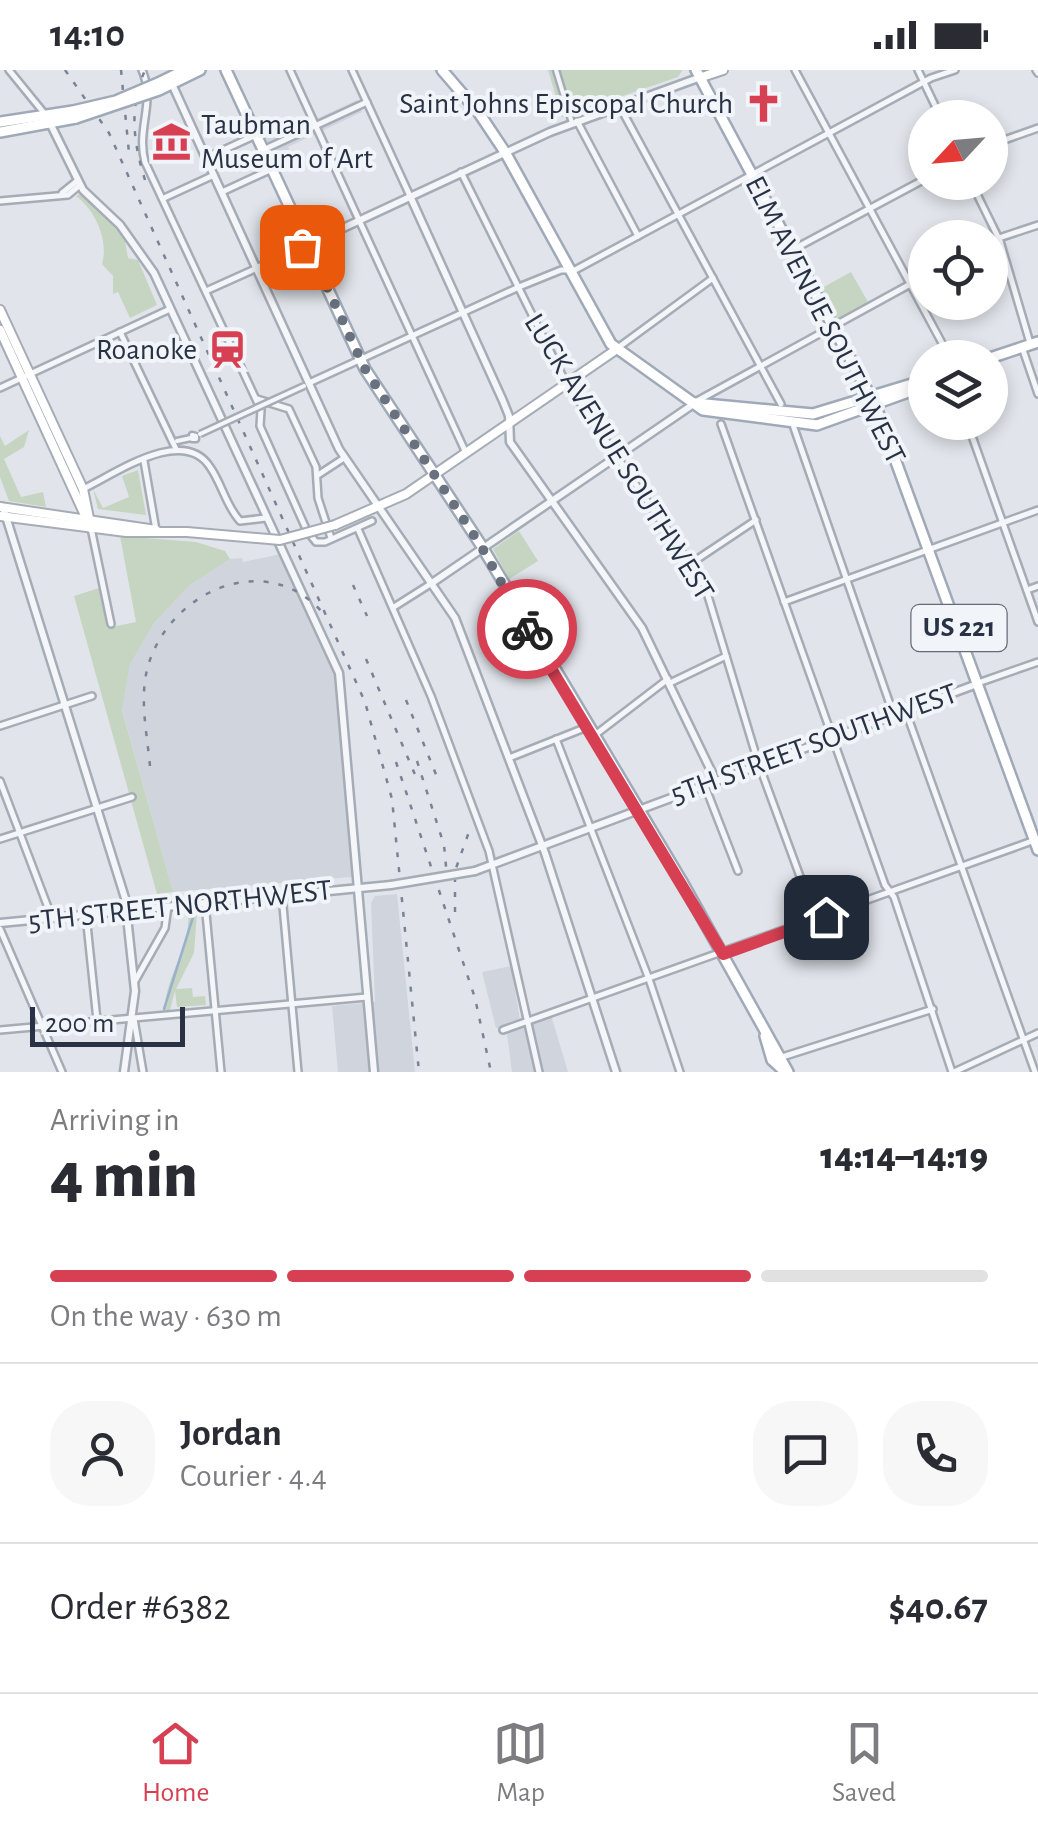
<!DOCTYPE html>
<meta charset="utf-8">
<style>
body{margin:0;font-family:"Alegreya Sans",sans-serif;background:#f7f7f7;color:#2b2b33;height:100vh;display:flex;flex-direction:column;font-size:38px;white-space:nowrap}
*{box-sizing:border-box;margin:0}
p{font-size:32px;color:#7c7c81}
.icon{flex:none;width:55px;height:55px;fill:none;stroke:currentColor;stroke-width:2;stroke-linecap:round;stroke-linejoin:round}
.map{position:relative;height:1002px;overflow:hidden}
.details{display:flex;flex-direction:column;background:#fff;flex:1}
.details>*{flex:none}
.needle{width:65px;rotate:244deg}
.tools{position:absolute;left:908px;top:30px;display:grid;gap:20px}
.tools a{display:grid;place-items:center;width:100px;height:100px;border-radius:50%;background:#fff;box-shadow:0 5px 15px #0003;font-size:50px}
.scale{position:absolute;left:30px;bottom:25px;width:155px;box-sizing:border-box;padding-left:10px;border:5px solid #283244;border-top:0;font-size:28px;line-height:35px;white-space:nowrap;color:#283244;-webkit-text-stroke:8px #f1f4f8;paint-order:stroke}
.pin{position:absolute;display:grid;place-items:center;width:85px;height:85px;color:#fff;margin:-42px;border-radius:20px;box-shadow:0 5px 15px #0006}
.courier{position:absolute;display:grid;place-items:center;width:100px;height:100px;margin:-50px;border:8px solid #d64052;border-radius:50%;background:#fff;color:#222;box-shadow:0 2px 12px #0007}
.overview em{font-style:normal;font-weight:800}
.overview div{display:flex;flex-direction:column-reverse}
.overview{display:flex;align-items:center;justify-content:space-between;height:170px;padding:0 50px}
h1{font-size:65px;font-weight:800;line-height:75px}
.bar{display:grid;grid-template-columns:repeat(4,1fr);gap:15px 10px;align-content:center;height:120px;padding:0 50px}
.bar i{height:12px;border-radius:8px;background:#e1e1e2}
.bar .current{background:#d64052}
.bar p{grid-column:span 4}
.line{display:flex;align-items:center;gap:25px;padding:0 50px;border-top:2px solid #e1e1e2}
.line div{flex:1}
.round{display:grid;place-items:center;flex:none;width:105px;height:105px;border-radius:40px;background:#f7f7f7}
.status{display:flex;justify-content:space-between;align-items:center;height:70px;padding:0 50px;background:#fff;direction:ltr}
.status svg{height:28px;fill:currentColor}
.dock{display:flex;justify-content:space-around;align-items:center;height:140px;border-top:2px solid #e1e1e2;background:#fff;font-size:28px;color:#7c7c81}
.dock a{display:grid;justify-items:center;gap:5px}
.dock .current{color:#d64052}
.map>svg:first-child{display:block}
</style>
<div class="status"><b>14:10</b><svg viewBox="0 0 49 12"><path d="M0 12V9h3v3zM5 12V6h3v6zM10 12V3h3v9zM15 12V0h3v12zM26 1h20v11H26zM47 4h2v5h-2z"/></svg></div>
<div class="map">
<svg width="1038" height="1002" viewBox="0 0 1038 1002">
<rect width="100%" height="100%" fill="#e1e5eb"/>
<!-- built -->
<g fill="#cfd4dd">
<path d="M357,30L362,42L288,77L293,90L277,98L258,59L275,51L282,65Z"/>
<path d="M281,484L333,597L353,802L351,807L173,822L122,639L130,593L154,553L190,515L230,489L242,488L243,492Z"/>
<path d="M397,824L415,1002H338L332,936L375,932L371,833L375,826Z"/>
<path d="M511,896L521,956L551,945L568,1002H512L507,964L504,957L496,958L482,902Z"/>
</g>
<!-- green -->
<g fill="#c6d5c2">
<path d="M548,0H682V1L678,7L562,47Z"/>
<path d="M80,124L113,155L125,171L128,188L138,190L157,235L130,248L118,222L113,224V206L102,194C109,170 95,140 76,126Z"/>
<path d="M851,202L868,232L836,250L820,219Z"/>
<path d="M29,360L24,377L4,389L21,427L43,422L46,437L9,431L0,407V366L5,376Z"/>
<path d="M138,400L146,445L98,439L93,419L103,438L129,427L122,406Z"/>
<path d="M519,461L538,491L509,509L493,479Z"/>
<path d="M120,466L196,472L225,481L230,489L190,515L154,553L130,594L122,640L173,822L157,824L74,526L99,518L107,558L136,552Z"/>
<path d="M197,843L194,883L176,919L192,918L193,927L205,926L206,935L177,937L175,921L170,940H165C165,905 191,879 188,844Z"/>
</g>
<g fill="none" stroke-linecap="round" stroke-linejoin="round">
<!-- stream -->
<path stroke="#9ab1cd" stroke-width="2.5" d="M164,939L194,844"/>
<defs>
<g id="pedestrian">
<path d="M556,0L572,53"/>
<path d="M192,365L196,366V369H192Z"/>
<path d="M177,371L191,368"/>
</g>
<g id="minor">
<path d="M9,0L44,43"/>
<path d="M142,0C156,32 136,59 145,92L261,340L260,356L307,461L316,472H325L372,451"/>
<path d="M290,0L466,383"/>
<path d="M352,0L410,126"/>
<path d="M795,0L950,288"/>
<path d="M918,0L941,48"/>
<path d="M1036,0L1038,3"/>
<path d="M619,35L781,334"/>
<path d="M577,51L638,166"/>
<path d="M990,75L1038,58"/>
<path d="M263,80L367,32"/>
<path d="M206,88L256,65"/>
<path d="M461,102L564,309L705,516L758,692L816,850"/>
<path d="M971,112L1000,171L1030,273"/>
<path d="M222,122L272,99"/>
<path d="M62,123L77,111"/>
<path d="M164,128L214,105"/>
<path d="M0,131L68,125L80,115"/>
<path d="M990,171L1038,155"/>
<path d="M794,179L925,109"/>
<path d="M206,221L257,198"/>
<path d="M120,262L176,379"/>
<path d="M619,277L713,208"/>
<path d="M1022,277L1038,324"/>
<path d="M309,313L519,217L561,200H575L931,8L955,0"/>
<path d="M0,318L170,239"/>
<path d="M257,329L289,339L316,397L318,428L331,468"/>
<path d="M697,331L925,206"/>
<path d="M792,352L893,643"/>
<path d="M967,352L1038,552"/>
<path d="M721,354L885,815L894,827L952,1002"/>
<path d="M144,391L156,460"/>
<path d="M318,405L344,388"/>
<path d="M83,419C115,404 183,355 210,397C222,414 226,436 240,451L266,448"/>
<path d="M91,458L111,554"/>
<path d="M358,459L431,626L489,781L539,1002"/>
<path d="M690,494L756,450"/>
<path d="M1027,520L1038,516"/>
<path d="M784,532L1038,440"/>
<path d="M394,537L432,513"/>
<path d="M670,613L726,586"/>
<path d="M978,613L1038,592"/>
<path d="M905,639L1035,1002"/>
<path d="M0,656L92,626"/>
<path d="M595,665L668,609"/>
<path d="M556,669L649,909L680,1002"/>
<path d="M509,688L587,657"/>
<path d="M0,711L52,848"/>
<path d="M705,716L738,801"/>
<path d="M0,769L132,727"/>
<path d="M282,825L298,1002"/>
<path d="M205,833L221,1002"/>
<path d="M86,845L97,950"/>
<path d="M0,859L62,1002"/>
<path d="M135,911L165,858L168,836"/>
<path d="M134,949L143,1002"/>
<path d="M0,960L367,927"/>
<path d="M503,960L1035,770"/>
<path d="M779,988L933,939"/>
<path d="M954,1002L1038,963"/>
</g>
<g id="tertiary">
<path d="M172,14L339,379L455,548L545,783L616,1002"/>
<path d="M50,53L83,120L120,155L154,203L339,603L374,1002"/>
<path d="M410,126L503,331L509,346L510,372L642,558L715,709"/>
<path d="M257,198L550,62L698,8"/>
<path d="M3,437L125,828L135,921L124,1002"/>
<path d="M432,513L695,333"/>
<path d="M475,801L977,614"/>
<path d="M0,853L391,815"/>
</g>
<g id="secondary">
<path d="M699,8L723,0"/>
<path d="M0,240L83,419L91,458"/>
<path d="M0,260L89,454"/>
<path d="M0,437L156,460"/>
<path d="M0,446L126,462H187"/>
<path d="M335,455L406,424L617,279"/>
</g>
<g id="primary">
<path d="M226,0L365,299L481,475L681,810L788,1002"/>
<path d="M442,0L479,43L505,82L611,274L703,340L817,355L925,316"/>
<path d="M696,0L876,337L1038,780"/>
<path d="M156,14L185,0"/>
<path d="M159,20L200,0"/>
<path d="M0,52L73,41"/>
<path d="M0,62L76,48"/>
<path d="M990,288L1038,272"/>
<path d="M695,333L813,344L925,310"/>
<path d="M765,966L772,990L782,999"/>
</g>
</defs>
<!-- pedestrian casing -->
<use href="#pedestrian" stroke="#a6acb6" stroke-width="9"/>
<!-- minor casing -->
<use href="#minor" stroke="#a6acb6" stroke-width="10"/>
<!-- tertiary casing -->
<use href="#tertiary" stroke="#a6acb6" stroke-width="11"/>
<!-- secondary casing -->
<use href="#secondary" stroke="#a6acb6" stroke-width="12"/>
<!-- primary casing -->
<use href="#primary" stroke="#a0a9b7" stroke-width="14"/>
<!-- pedestrian -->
<use href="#pedestrian" stroke="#f4f6f9" stroke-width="4"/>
<!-- minor -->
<use href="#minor" stroke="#f4f6f9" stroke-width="5"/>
<!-- tertiary -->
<use href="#tertiary" stroke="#f4f6f9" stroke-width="6"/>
<!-- secondary -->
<use href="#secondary" stroke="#fff" stroke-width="8"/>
<!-- primary -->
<use href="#primary" stroke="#fff" stroke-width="9"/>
<!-- rail -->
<g stroke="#7a8395" stroke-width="2.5" stroke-dasharray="5 10" stroke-linecap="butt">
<path d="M65,0L109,63L365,632L392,729L419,1002"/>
<path d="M121,0L129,83"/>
<path d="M145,110C133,71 129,38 145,0"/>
<path d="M353,515L367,546"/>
<path d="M366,589L416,707"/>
<path d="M406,630L437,707"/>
<path d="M417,691L444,775L447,807"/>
<path d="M396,692L475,928L491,1002"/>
<path d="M150,696C147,663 139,628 148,596C170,521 266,478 323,543"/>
<path d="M455,842V801L470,759"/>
</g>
<defs>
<path id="pedestrian-bridge" d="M200,364L304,316"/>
<path id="tertiary-bridge" d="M391,815L475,801"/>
<path id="secondary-bridge" d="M187,462L280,470L335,455"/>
<g id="primary-bridge">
<path d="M73,41L116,31L156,14"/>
<path d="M76,48L159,20"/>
</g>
</defs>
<!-- pedestrian-bridge casing -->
<use href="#pedestrian-bridge" stroke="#a6acb6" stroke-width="9" stroke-linecap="butt"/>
<!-- tertiary-bridge casing -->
<use href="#tertiary-bridge" stroke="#a6acb6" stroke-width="11" stroke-linecap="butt"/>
<!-- secondary-bridge casing -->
<use href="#secondary-bridge" stroke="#a6acb6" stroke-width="12" stroke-linecap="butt"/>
<!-- primary-bridge casing -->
<use href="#primary-bridge" stroke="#a0a9b7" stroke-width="14" stroke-linecap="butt"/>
<!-- pedestrian-bridge -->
<use href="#pedestrian-bridge" stroke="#f4f6f9" stroke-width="4"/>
<!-- tertiary-bridge -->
<use href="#tertiary-bridge" stroke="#f4f6f9" stroke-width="6"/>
<!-- secondary-bridge -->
<use href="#secondary-bridge" stroke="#fff" stroke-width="8"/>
<!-- primary-bridge -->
<use href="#primary-bridge" stroke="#fff" stroke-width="9"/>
</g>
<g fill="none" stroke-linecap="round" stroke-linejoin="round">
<!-- done -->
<path stroke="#69717e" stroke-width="10" stroke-dasharray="0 18" d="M302,177L307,174L365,299L481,476L527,559"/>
<!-- route -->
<path stroke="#d64052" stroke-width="12" d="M527,559L723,884L826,847"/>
</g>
<!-- icons -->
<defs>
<symbol id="church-bare" viewBox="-9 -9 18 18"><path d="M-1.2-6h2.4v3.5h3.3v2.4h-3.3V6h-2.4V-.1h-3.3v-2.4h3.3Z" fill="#d64052" stroke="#f1f4f8" stroke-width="2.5" paint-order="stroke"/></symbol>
<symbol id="museum-bare" viewBox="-9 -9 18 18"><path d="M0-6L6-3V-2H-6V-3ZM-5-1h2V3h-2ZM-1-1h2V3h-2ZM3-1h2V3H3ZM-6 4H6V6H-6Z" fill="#d64052" stroke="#f1f4f8" stroke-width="2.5" paint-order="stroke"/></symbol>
<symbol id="station-bare" viewBox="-9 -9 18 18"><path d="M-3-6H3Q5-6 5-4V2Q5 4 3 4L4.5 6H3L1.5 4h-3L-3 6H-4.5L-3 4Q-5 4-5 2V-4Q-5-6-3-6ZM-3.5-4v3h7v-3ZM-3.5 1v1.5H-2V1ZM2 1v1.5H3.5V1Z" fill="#d64052" stroke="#f1f4f8" stroke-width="2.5" paint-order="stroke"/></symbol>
</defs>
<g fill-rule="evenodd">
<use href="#church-bare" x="736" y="6" width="55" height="55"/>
<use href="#museum-bare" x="144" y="44" width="55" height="55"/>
<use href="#station-bare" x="200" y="252" width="55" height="55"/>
</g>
<g text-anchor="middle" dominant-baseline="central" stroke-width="8" stroke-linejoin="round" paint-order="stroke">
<!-- shield labels -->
<rect fill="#f1f4f8" stroke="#646c7a" stroke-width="2.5" x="911.5" y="535" width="95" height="46" rx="8"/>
<g font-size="28" font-weight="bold" fill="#283244">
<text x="959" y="558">US 221</text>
</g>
<!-- poi labels -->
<g font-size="30" fill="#283244" stroke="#f1f4f8" text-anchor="end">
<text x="733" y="34">Saint Johns Episcopal Church</text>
<text x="201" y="55" text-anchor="start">Taubman<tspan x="201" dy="34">Museum of Art</tspan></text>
<text x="197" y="280">Roanoke</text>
</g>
<!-- street labels -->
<g font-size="30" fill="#283244" stroke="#f1f4f8">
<text transform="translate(825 250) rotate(63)">ELM AVENUE SOUTHWEST</text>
<text transform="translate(619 387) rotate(58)">LUCK AVENUE SOUTHWEST</text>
<text transform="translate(814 674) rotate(-20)">5TH STREET SOUTHWEST</text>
<text transform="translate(180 836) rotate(-6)">5TH STREET NORTHWEST</text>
</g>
</g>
</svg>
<div class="tools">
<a><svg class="needle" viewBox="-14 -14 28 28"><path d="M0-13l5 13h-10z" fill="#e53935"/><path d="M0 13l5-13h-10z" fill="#7c7c81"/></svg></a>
<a><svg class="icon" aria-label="locate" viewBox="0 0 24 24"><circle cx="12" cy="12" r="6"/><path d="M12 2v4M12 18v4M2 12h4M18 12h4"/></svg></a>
<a><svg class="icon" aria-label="layers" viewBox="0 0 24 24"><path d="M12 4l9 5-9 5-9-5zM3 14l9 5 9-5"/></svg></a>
</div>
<div class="scale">200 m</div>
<div class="pin" style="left:302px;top:177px;background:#ea580c"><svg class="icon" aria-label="bag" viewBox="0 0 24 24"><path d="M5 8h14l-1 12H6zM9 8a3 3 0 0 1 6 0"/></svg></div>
<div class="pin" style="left:826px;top:847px;background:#1f2937"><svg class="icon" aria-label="home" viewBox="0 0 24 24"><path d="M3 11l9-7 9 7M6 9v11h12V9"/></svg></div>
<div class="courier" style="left:527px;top:559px"><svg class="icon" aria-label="bike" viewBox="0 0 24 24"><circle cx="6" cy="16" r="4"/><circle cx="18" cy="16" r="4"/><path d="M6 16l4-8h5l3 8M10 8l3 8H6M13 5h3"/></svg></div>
</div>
<section class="details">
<div class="overview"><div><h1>4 min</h1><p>Arriving in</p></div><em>14:14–14:19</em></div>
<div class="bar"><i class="current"></i><i class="current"></i><i class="current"></i><i></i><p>On the way · 630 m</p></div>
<div class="line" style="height:180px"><a class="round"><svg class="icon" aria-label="person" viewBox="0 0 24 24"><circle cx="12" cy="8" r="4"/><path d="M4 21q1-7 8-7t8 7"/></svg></a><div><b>Jordan</b><p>Courier · 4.4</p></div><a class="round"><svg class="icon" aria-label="chat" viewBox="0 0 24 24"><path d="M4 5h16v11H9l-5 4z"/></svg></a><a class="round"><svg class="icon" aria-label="phone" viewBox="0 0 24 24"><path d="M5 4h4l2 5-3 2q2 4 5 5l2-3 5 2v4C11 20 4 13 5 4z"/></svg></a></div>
<div class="line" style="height:130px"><div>Order #6382</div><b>$40.67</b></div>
</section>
<nav class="dock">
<a class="current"><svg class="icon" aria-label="home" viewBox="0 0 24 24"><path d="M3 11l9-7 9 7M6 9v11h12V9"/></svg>Home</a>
<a><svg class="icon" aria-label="map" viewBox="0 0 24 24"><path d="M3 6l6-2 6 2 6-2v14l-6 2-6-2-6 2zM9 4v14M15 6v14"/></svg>Map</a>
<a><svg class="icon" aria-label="saved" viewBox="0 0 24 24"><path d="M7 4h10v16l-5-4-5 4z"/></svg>Saved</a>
</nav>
